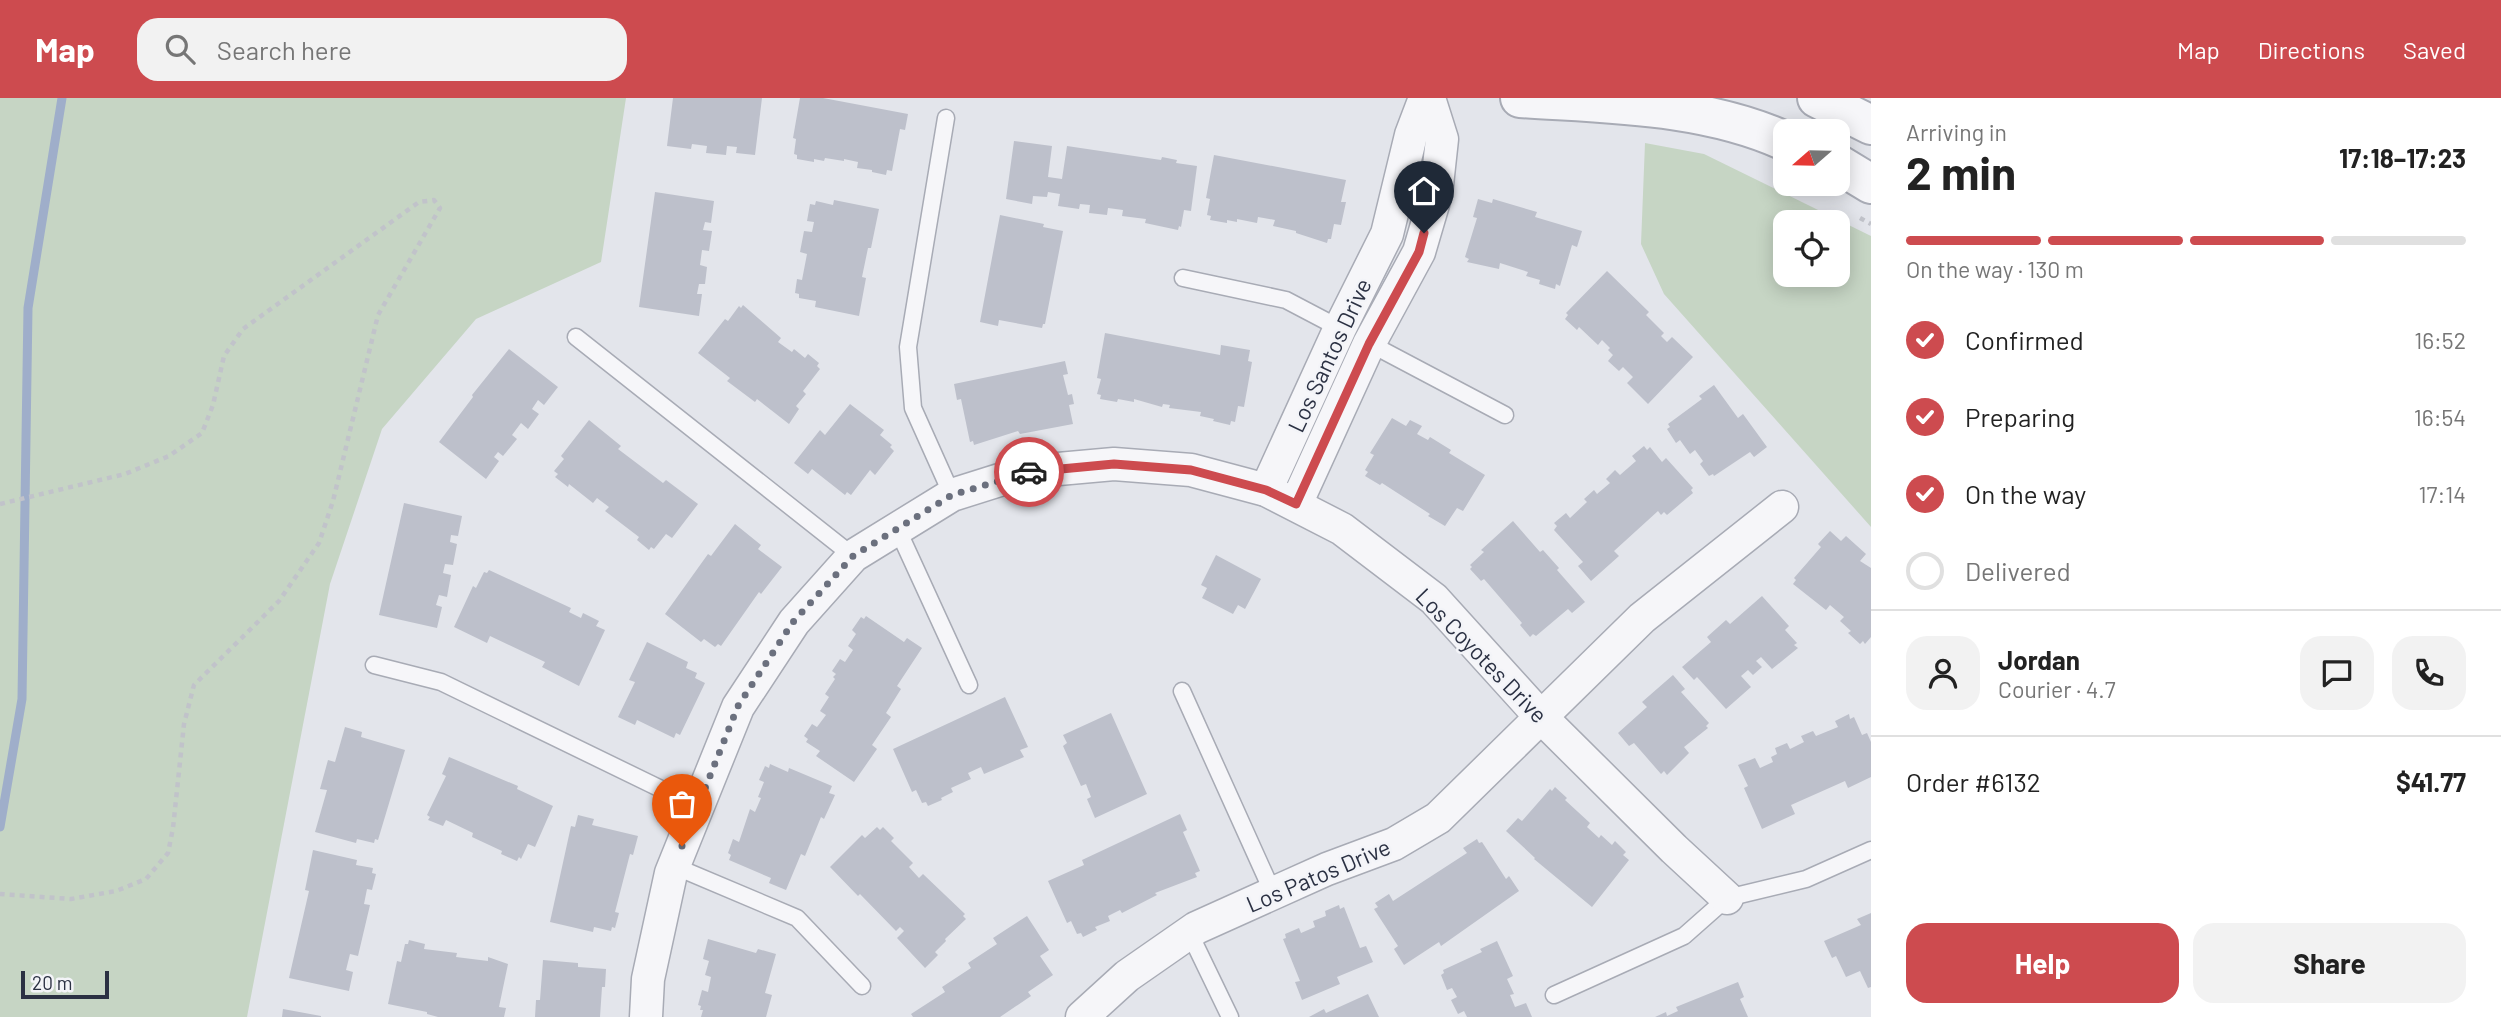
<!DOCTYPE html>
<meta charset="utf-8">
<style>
body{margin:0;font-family:Barlow,sans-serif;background:#f2f2f2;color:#222;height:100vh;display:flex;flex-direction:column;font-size:26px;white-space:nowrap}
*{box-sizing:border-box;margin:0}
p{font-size:23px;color:#767676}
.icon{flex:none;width:38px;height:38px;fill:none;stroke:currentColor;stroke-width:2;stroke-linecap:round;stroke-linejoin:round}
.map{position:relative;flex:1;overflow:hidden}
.details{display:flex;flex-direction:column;background:#fff;width:630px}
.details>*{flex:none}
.needle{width:46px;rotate:250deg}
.buttons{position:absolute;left:1773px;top:21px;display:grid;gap:14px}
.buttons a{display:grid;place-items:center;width:77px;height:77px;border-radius:14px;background:#fff;box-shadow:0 4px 18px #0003;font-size:35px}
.scale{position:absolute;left:21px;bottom:18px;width:88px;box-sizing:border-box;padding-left:7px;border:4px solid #2b3143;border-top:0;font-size:19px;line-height:24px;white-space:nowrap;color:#2b3143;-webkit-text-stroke:5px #f3f4f8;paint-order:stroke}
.pin{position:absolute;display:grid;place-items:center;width:60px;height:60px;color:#fff;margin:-72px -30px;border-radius:50% 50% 50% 0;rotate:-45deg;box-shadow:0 0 7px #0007}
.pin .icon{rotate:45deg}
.courier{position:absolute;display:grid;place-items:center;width:70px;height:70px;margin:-35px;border:5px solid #cd4b4f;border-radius:50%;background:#fff;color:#222;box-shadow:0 2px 9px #0007}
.headline em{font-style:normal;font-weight:700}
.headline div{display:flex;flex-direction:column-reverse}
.headline{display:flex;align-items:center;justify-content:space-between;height:119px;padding:0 35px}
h1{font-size:46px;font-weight:700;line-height:52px}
.bar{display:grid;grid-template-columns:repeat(4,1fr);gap:10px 7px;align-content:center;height:84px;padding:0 35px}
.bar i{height:9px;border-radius:5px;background:#e0e0e0}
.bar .active{background:#cd4b4f}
.bar p{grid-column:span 4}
.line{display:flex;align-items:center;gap:18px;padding:0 35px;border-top:2px solid #e0e0e0}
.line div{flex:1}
.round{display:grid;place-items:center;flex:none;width:74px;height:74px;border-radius:21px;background:#f2f2f2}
ol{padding:0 35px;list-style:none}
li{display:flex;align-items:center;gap:21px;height:77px}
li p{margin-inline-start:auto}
li .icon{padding:7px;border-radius:50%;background:#cd4b4f;color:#fff;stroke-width:4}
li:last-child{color:#767676}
li i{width:38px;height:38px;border:4px solid #e0e0e0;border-radius:50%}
.primary-button{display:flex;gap:14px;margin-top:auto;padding:14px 35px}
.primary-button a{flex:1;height:80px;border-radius:21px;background:#cd4b4f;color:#fff;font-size:28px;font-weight:700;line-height:80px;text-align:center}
.primary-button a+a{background:#f2f2f2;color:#222}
header{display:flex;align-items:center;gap:42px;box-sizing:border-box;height:98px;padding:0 35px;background:#cd4b4f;color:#fff}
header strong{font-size:33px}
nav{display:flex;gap:38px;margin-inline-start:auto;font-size:24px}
.search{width:490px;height:63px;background:#f2f2f2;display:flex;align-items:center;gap:18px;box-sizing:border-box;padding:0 24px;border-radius:21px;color:#767676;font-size:26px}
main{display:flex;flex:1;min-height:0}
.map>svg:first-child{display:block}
</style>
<header>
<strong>Map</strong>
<div class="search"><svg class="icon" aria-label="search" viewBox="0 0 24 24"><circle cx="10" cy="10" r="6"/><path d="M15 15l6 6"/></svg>Search here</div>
<nav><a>Map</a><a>Directions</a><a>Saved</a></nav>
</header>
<main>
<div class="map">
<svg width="1871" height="919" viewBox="0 0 1871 919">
<rect width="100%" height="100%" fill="#e3e5eb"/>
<!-- green -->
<g fill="#c6d5c4" fill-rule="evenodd">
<path d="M0,0H626L601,164L476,221L382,331L330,486L247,919H0Z"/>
<path d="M1645,45L1704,56L1871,138V429L1664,196L1641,146ZM1785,124H1838V177H1785Z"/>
</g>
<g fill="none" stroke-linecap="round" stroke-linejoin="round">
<!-- stream -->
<path stroke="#9faeca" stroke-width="9" d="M0,729L22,601L28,210L62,0"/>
</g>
<!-- building -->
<g fill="#bdc0cb">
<path d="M673,0H762L755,57L736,55L737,49L727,48L726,57L706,55L707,48L692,46L691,51L667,48Z"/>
<path d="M800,0H823L908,16L905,32L900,31L892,73L887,72L886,77L872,74V72L857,70L858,64L844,61V63L825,60L824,63L814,61V64L797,61V57L794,56L796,41L793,40Z"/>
<path d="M1014,43L1052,48L1048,79L1062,81L1067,48L1161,62L1162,59L1177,62L1176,65L1197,68L1191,113L1184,112L1181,129L1179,128L1178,132L1145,125L1146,121L1122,118L1123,112L1108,110L1107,117L1089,115L1090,107L1080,106L1079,111L1058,108L1060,96L1048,94L1047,99L1033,98L1032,106L1006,101Z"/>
<path d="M1214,57L1346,82L1341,104H1346L1341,127L1334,126L1331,141H1328L1327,145L1296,135V133L1273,128L1275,122L1258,119L1257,125L1237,121V124L1227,122V125L1210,122L1211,118L1207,117L1210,101L1206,100Z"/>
<path d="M655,94L714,103L711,125L705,124L703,132L712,133L709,153L702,152L700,167L707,169L705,186H699L697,196H702L699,218L639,209Z"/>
<path d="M1478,101L1492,105L1493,101L1537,114L1535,119L1582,133L1577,149L1572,147L1560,188L1556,186L1555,191L1539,186L1540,182L1526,178L1528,174L1500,165L1499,171L1467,164L1469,161L1465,159L1477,120L1473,119Z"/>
<path d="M834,102L879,111L871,150H868L862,179L866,180L859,218L815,209L816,203L799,200V196L795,195L797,181L802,182L807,156L800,154L804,133L812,134L814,124L807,123L810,106L815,107L816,103L833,107Z"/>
<path d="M1000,117L1044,126L1043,129L1063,133L1045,226H1043L1042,230L999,222L998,228L980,224Z"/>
<path d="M1607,173L1649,214L1646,217L1664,235L1661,238L1667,244L1672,239L1693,259L1648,306L1627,285L1633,279L1623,269L1619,273L1608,263L1613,257L1608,252L1610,250L1602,242L1598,247L1579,229L1577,232L1565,221L1568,217L1566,215Z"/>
<path d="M743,207L781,240L778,244L792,254L794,251L805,260L808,256L819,265L817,268L820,271L803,293L806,296L796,308L799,311L789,326L757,301L755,304L727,283L730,280L698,255L725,221L728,223L739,208L741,210Z"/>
<path d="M1105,235L1220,257L1221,247L1250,252L1248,263L1252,264L1244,309L1238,308L1235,324L1231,323L1230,327L1213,323L1214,321L1200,318L1201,314L1169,310L1170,307L1163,306L1162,309L1134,301V304L1118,301L1117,304L1100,301L1101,297L1097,296L1101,281L1097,280Z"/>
<path d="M509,251L558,289L544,307L538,302L532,311L539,316L528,331L521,325L512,337L517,341L503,358L498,354L494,359L499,363L486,381L439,344L473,299L472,297Z"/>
<path d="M1065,263L1068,276L1063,277L1068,297L1072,296L1074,306L1069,307L1073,326L1020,336L1018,333L974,347L973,343L970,344L961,301L957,302L954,286Z"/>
<path d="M1714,287L1738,320L1743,316L1767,349L1754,359L1750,354L1714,378L1713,376L1709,378L1700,366L1703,363L1695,352L1690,356L1680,342L1676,345L1667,331L1670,329L1668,326L1702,301L1699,298Z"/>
<path d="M850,306L884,332L880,337L892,347L890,349L894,353L875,377L870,372L851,397L847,394L845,397L812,371L808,376L794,365L820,332L825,337Z"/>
<path d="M1392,320L1406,328L1410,322L1422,328L1417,336L1428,342L1430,339L1451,352L1449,355L1485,377L1463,413L1457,410L1445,428L1428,418L1430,416L1382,385L1380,387L1365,378L1368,374L1365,372L1374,357L1370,355Z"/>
<path d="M589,322L621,348L618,351L663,385L666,382L698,406L672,440L666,436L654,451L651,449L649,452L637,442L639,439L605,413L609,409L597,400L593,405L569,386L568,389L555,379L558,376L554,373L564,361L561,358Z"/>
<path d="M1644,348L1647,352L1650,349L1662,364L1666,360L1693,390L1691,392L1693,395L1667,417L1664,414L1661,417L1658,413L1614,453L1619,458L1591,483L1578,468L1583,464L1554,432L1557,428L1554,425L1566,415L1570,420L1587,404L1584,401L1594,392L1597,396L1610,385L1606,381L1615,372L1620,377L1636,363L1632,358Z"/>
<path d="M404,405L462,418L458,438L451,437L450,444L457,446L453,467L445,466L443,475L451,477L447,499L439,497L436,507L442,509L437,530L379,517Z"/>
<path d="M1513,423L1540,454L1543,452L1559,470L1557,472L1585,504L1572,515L1568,511L1536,538L1533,536L1530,539L1520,527L1522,525L1484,481L1481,483L1470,471L1472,469L1470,467L1484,454L1481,452Z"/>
<path d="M735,426L761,447L758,451L782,469L761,496L759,494L721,548L718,546L715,549L704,541L701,544L665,516L708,456L711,458Z"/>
<path d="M1830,433L1841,443L1846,438L1866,456L1860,463L1871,470V539L1865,546L1863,543L1860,546L1848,535L1851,533L1840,523L1844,519L1830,507L1826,512L1793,486L1796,482L1794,480L1821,449L1818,446Z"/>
<path d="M1216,457L1261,481L1245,511L1238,507L1233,516L1202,500L1207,490L1201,487Z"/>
<path d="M489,472L571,510L569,514L581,520L583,515L599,523L596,528L605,532L579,588L542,569L545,564L490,538L487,545L454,529L473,488L476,490L484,474L487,475Z"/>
<path d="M1762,498L1789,528L1785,532L1797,545L1794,547L1798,550L1772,571L1761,559L1756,563L1762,569L1753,577L1748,572L1741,578L1751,589L1726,611L1697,579L1694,582L1682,569L1711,544L1707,539L1726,522L1730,526Z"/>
<path d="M866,518L904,544L907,540L922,550L897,588L901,591L886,615L891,619L872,647L877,651L854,684L816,658L820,653L806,644L808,641L804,638L812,626L817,629L826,617L820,613L829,599L825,596L835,581L833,579L836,576L832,573L840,561L845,564L853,552L848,548L856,536L852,532L861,519L864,521Z"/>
<path d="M647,544L688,564L686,570L697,575L695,580L705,585L680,637L676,635L674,640L637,622L635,627L618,619L635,584L629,582Z"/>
<path d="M1673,577L1685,591L1681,594L1709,625L1706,628L1708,630L1684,649L1689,655L1667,677L1664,673L1661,676L1634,645L1629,648L1618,635L1647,609L1642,604Z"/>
<path d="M1005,599L1028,649L1020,652L1024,659L984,676L981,669L968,675L971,681L951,690L953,694L941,700L942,702L928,708L926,704L922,705L916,692L912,694L893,651Z"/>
<path d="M1111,615L1147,696L1095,720L1087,701L1091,699L1086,686L1081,688L1063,648L1067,645L1063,637Z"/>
<path d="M1849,616L1850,621L1854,619L1862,637L1867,635L1871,644V679L1848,690L1845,683L1791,707L1795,716L1762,731L1744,690L1748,688L1738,667L1755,660L1760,670L1773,664L1771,659L1777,656L1775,650L1787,645L1790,651L1804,644L1801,638L1813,633L1816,638L1838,629L1835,623Z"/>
<path d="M345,629L362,634L361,639L405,652L378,742L375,741L374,745L357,741L356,745L315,734L327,692L320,691L328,662L335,664Z"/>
<path d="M449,659L518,688L517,691L553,708L535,749L528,746L521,761L519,759L517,763L501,756L502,753L472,739L473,735L446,722L443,728L428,722L430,719L427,717L446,678L442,676Z"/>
<path d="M770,666L788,674L789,670L832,688L829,695L835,697L824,721L821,719L805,758L801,756L786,792L769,785L771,780L729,762L731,757L728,755L733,741L739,744L750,711L755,714L761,700L758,699L764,684L759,682L765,668L769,670Z"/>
<path d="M1555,689L1567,700L1565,702L1590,725L1587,729L1599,740L1601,737L1612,747L1615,743L1626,754L1623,757L1629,762L1592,809L1534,761L1535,760L1506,733L1518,720L1522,723L1550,691L1552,693Z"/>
<path d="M1180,716L1187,732L1183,734L1200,773L1195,775L1197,779L1155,795L1157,797L1122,815L1120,812L1108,818L1110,823L1095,829L1097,832L1083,839L1081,835L1077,836L1071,823L1067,825L1048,783L1084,767L1082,762Z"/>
<path d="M578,717L594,721L592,727L638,738L633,757L630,756L615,814L619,815L615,830L612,829L611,833L594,829L593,834L550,824L571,728L575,729Z"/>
<path d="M877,729L880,732L883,729L894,740L891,743L913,765L909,769L919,780L923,776L965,816L963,818L966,821L945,841L946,843L935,854L938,857L925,870L897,840L904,833L900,829L896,833L860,796L858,798L830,769L862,737L865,740Z"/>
<path d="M1477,741L1479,745L1482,744L1506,781L1509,778L1519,793L1441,848L1439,844L1404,867L1394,851L1398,848L1374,811L1378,809L1375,805L1389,796L1393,803L1467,755L1463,750Z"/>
<path d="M313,752L357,762L356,767L373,770L372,775L376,776L372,792L367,791L364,806L370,807L358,858L350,856L346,872L353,874L349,893L289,880L309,793L305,792Z"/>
<path d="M1339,807L1340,811L1344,809L1360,850L1366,848L1373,864L1337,879L1340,886L1302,902L1295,884L1300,883L1283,841L1286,840L1285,836L1299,830L1301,835L1315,829L1313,823L1326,818L1325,813Z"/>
<path d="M1871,815V889L1868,890L1860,873L1846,879L1836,858L1832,860L1824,843L1861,827L1857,821Z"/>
<path d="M1027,818L1049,852L1040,858L1053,877L1028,894L1031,898L1000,919H913L911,916L945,894L942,889L971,870L968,865L997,846L993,840Z"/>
<path d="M708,841L756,855L758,851L776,856L765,895L772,897L766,919H701L703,912H700L701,908L698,907L702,892L708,894L711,879L705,877L709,863L703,861Z"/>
<path d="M409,842L425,846L424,851L457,855L456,859L488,863V859L508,866L499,909L506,910L504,919H438L427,916V914L388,906L397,863L401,864L405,846H408Z"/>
<path d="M1497,843L1513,878L1507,881L1514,896L1510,897L1515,909L1526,905L1532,919H1467L1464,913L1458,916L1451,902L1457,899L1452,890L1447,892L1441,877L1444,875L1443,872L1482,854L1480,851Z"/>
<path d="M543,862L578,865V869L606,871L605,889H602L600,919H535L536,902H540Z"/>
<path d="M1738,884L1744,899L1740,901L1748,919H1655L1666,914L1667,918L1678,913L1676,909Z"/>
<path d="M1368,896L1379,919H1309L1324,911L1326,915Z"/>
<path d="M283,911L321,918V919H282Z"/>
</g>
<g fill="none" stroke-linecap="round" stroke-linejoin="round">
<defs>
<g id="service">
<path d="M946,20L908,249L913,310L952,397"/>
<path d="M1183,180L1286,202L1345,233"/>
<path d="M576,239L853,458"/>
<path d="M1365,243L1505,317"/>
<path d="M897,430L969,587"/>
<path d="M374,567L441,584L698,709"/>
<path d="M1182,593L1273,795"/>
<path d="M674,768L797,820L862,888"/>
<path d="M1189,834L1230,919"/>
<path d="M1554,897L1684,838L1727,800L1806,781L1871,752"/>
</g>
<g id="minor">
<path d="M1266,392L1340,230L1387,136L1411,37L1425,0"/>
<path d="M1296,406L1369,246L1419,154L1436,96L1442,41L1429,0"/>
<path d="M646,919L648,881L671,775L738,609L794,524L853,458L952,397L1025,374L1114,366L1191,372L1266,392L1342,431L1434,501L1540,618L1674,751L1727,800"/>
<path d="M1082,919L1127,878L1196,830L1327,771L1394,746L1438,720L1642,520L1782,409"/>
</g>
<g id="tertiary">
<path d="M1520,0C1608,6 1703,6 1785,43"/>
<path d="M1817,0L1871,27"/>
<path d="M1838,66L1871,86"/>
</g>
</defs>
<!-- service casing -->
<use href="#service" stroke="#a8abb5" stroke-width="19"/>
<!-- minor casing -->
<use href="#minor" stroke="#a8abb5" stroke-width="35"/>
<!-- tertiary casing -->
<use href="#tertiary" stroke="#a8abb5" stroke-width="42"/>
<!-- path -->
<g stroke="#c1c3ca" stroke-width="4.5" stroke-dasharray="5 5" stroke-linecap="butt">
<path d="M1798,86L1819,96"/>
<path d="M1860,120L1871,126"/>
<path d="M0,406L125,376L169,358L202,335L213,307L224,258L243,231L419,104L434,102L440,110L378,217L333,403L319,445L279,503L194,587L184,626L173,730L168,755L146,781L116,793L71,801L0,796"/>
</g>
<!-- service -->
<use href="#service" stroke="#f6f6f9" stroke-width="16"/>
<!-- minor -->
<use href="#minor" stroke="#f6f6f9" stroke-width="32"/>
<!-- tertiary -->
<use href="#tertiary" stroke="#f6f6f9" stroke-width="38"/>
</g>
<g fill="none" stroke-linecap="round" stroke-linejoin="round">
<!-- done -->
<path stroke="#6b707e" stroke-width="7" stroke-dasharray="0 12.6" d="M682,748L738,608L793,524L853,458L952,397L1029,374"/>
<!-- route -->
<path stroke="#cd4b4f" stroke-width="9" d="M1029,374L1114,366L1191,372L1266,392L1296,406L1369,246L1419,154L1424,135"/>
</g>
<g text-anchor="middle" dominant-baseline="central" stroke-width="5" stroke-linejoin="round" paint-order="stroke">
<!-- street labels -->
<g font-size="23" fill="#2b3143" stroke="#f3f4f8">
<text transform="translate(1329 257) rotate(-65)">Los Santos Drive</text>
<text transform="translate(1482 557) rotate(46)">Los Coyotes Drive</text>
<text transform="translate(1318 777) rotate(-23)">Los Patos Drive</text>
</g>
</g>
</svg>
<div class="buttons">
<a><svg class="needle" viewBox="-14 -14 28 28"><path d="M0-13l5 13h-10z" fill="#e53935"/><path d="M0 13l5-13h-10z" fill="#767676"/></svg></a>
<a><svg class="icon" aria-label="locate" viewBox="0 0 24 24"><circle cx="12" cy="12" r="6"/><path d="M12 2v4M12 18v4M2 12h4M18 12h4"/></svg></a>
</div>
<div class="scale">20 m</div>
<div class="pin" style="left:682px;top:748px;background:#ea580c"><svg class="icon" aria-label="bag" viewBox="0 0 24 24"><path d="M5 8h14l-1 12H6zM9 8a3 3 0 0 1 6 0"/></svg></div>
<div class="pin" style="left:1424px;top:135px;background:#1f2937"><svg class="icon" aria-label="home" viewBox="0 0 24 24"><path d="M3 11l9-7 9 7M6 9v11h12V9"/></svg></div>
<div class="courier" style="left:1029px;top:374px"><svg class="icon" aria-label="car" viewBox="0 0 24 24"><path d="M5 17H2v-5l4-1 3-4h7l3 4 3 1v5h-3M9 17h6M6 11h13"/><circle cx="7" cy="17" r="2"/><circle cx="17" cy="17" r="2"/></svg></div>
</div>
<section class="details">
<div class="headline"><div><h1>2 min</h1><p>Arriving in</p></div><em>17:18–17:23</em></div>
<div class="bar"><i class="active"></i><i class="active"></i><i class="active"></i><i></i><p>On the way · 130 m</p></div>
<ol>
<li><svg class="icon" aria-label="check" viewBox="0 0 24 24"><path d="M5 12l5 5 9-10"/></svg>Confirmed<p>16:52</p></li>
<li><svg class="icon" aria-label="check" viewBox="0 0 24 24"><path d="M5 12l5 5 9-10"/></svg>Preparing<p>16:54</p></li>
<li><svg class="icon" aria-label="check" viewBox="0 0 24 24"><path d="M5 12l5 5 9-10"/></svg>On the way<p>17:14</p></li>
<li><i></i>Delivered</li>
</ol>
<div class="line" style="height:126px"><a class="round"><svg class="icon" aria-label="person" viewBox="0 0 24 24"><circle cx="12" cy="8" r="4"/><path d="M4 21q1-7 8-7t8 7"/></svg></a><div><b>Jordan</b><p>Courier · 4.7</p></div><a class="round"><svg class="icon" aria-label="chat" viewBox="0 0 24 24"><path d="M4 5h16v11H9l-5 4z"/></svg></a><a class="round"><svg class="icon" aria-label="phone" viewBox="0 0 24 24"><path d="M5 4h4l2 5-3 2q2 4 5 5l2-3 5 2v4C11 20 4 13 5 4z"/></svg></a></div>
<div class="line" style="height:91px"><div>Order #6132</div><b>$41.77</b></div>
<div class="primary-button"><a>Help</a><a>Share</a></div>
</section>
</main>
